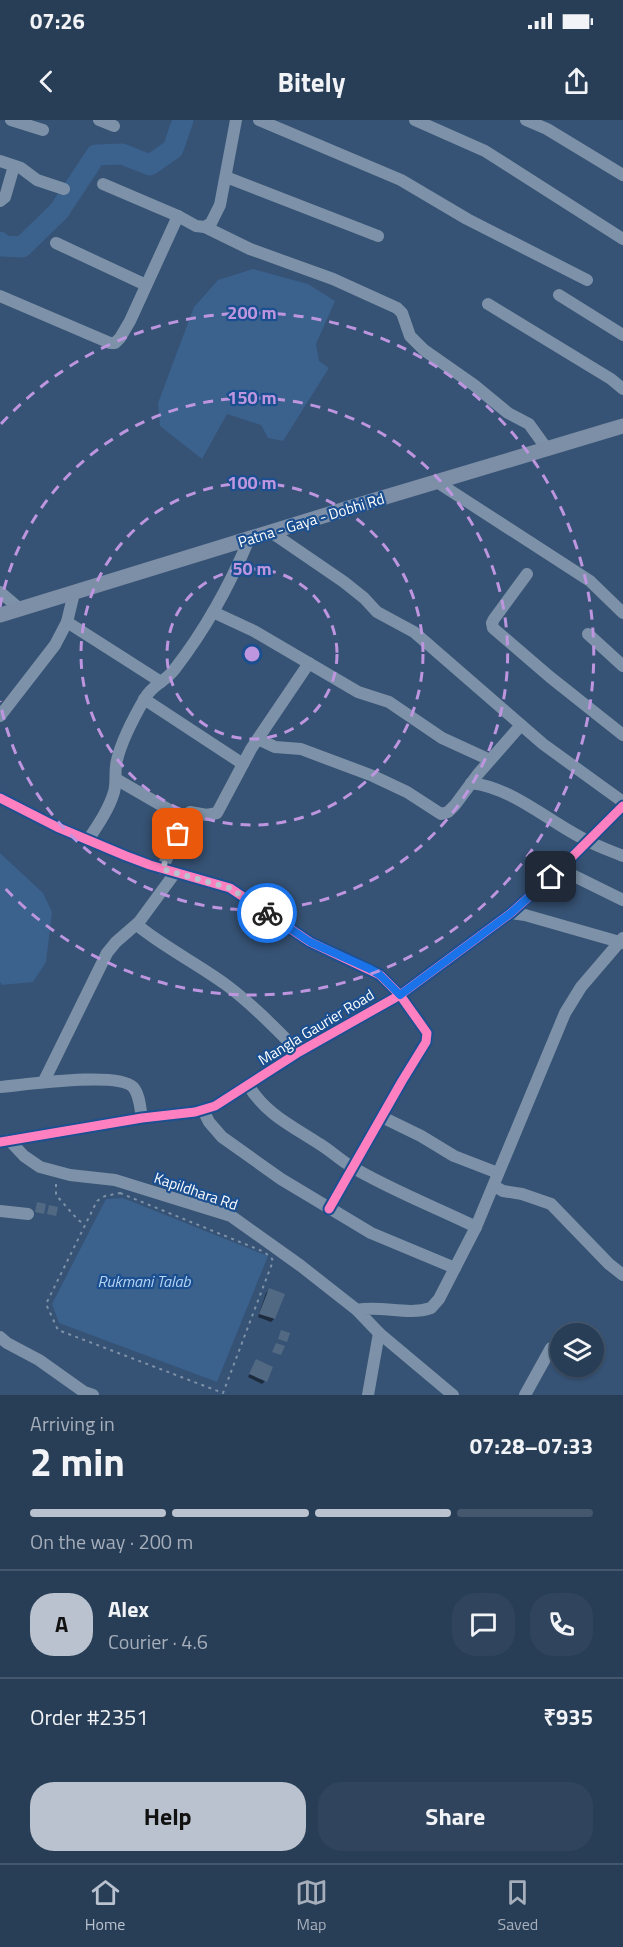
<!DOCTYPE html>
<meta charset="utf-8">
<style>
body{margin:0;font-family:"Titillium Web",sans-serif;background:#30455d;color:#f1f3f6;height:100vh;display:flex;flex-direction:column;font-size:22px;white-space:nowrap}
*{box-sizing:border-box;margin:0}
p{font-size:20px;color:#a5aeba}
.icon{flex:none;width:33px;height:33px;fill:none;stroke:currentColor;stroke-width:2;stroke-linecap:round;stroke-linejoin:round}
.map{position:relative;height:1275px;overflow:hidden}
.drawer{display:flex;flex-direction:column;background:#283e57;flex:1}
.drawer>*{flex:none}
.tools{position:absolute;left:550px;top:1203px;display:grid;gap:12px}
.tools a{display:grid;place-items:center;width:54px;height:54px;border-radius:50%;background:#283e57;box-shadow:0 2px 4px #0004,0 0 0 2px #44576d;font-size:30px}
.pin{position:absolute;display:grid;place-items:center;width:51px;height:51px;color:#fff;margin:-26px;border-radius:12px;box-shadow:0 3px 9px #0006}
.courier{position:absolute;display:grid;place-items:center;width:60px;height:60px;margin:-30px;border:4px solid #1a73e8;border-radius:50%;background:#fff;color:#222;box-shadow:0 2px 8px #0007}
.head em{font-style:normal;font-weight:700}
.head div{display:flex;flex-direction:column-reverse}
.head{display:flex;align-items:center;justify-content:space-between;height:102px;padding:0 30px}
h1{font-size:39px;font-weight:700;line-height:45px}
.bar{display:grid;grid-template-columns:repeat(4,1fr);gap:9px 6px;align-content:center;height:72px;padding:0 30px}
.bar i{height:8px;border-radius:4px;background:#44576d}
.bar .on{background:#b9c2ce}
.bar p{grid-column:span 4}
.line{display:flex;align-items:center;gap:15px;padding:0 30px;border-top:2px solid #44576d}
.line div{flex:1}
.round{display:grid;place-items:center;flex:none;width:63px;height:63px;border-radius:24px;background:#30455d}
.action{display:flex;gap:12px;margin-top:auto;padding:12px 30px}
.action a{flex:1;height:69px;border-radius:24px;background:#b9c2ce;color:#111;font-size:24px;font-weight:700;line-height:69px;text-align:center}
.action a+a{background:#30455d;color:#f1f3f6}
.status{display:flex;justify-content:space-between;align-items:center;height:42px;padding:0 30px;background:#283e57;direction:ltr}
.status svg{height:16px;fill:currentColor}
header{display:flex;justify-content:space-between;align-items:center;height:78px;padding:0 30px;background:#283e57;font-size:27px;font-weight:700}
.tabs{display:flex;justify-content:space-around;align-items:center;height:84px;border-top:2px solid #44576d;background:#283e57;font-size:16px;color:#a5aeba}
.tabs a{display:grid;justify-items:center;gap:3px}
.tabs .on{color:#b9c2ce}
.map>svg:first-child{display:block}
</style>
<div class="status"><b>07:26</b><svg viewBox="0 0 49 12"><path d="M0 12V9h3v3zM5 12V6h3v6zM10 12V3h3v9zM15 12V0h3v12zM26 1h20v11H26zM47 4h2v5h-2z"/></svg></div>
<header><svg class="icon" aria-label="back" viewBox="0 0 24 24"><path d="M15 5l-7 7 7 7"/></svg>Bitely<svg class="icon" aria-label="share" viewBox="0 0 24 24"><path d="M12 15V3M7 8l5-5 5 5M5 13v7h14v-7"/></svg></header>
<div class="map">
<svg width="623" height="1275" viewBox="0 0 623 1275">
<rect width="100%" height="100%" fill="#365274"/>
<!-- water -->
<g fill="#3b618d">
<path d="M253,149L308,164L335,181L316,224L319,241L329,248L283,321L268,318L261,305L227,294L202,339L160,306L158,283L194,187L218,160Z"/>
<path d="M0,733L43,773L52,792L46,842L33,862L2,865L0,862Z"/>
<path d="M123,1078L268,1136L217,1262L59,1203L52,1184L106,1079Z"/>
</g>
<!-- shadow -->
<g fill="#0007">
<path d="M269,1170L274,1199L271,1202L258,1197L266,1173Z"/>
<path d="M256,1241L265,1261L262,1264L248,1257Z"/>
</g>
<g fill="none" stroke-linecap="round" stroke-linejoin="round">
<!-- river -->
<path stroke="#3b618d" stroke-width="21" d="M0,122L1,126L22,127L59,91L96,35L122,34L150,45L173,29L183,0"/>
</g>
<!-- building -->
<g fill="#526984">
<path d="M37,1082L46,1084L44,1094L35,1092Z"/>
<path d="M49,1085L58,1087L56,1096L47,1094Z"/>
<path d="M269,1168L285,1174L275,1199L259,1194Z"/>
<path d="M281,1210L290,1213L287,1222L278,1219Z"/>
<path d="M276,1223L285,1226L281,1235L272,1232Z"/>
<path d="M256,1239L273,1247L267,1262L249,1254Z"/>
</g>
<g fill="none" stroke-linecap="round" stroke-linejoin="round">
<!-- path -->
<g stroke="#7d92a8" stroke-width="2" stroke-dasharray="3 4.5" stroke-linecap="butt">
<path d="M56,1064V1075L78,1100L85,1104"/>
<path d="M120,1073L262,1131L271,1137L273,1141L223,1273L58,1210L46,1184L97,1081L105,1076Z"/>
</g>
<!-- minor -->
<g stroke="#7d92a8" stroke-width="12">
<path d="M11,0L43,10"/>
<path d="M99,0L114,6"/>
<path d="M259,0L401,60L467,99L587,160"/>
<path d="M415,0L485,31L623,119"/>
<path d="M526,0L547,9L623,55"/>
<path d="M0,41L21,48L37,60L64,69"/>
<path d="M226,57L378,116"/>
<path d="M103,64L178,96"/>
<path d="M0,81L5,77L14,46"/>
<path d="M205,107L250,129L333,159L397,188L402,193L410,216L424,230L474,265L508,293L529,304L547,329"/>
<path d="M56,123L146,165"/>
<path d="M559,175L623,215"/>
<path d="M0,176L110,223H115L120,218L130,201L178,96L196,106L205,107L211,103L220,85L236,0"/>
<path d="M488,184L611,259L623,269"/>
<path d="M437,362L590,461L623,493"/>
<path d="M271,412L344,462L364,478L377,492L414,512L543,624L623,682"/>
<path d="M527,454L494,499L492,503L493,508L550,557L623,615"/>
<path d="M0,472L20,489"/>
<path d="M213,492L254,511L358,572L389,582L442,618L490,640"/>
<path d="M67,502L161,562"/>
<path d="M588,514L623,546"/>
<path d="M144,579L243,644"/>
<path d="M0,596L55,525L67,502L74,473"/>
<path d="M258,619L275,627L301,629L373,656L407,672L441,694L448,692L455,685L478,654L521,605"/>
<path d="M116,659L185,699"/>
<path d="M471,663C514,668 550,703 588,721C599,727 611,731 623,736"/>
<path d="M0,678L57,707L126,736L150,745L230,768L310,822L380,855L400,875L427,913L426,922L402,961L329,1089"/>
<path d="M88,720C98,705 109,689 114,672C117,661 114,651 117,640C122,619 134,597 145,578C152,565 166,561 174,550C205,510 230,465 249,419"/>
<path d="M162,749L182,705L190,692L207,695L217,693L251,629L309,543"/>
<path d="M560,749L623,780"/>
<path d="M511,793L525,795L623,823"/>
<path d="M137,805C164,827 196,843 225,864C252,884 275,908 299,932"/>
<path d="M44,961L107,833L116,822L139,802L175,753"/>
<path d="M248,965C266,994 290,1005 318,1023C330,1030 340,1040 352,1047C391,1070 435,1087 476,1107L565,893L581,867L623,818"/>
<path d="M0,967C24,965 117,951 133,967C140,975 140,988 142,998"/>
<path d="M203,990L209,1002L222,1017L281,1059L371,1113L455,1148"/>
<path d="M382,997L421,1016L454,1036L498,1053"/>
<path d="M9,1020L24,1036L40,1047L70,1055L115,1060L231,1096L301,1146L357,1190"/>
<path d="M0,1022L142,998L195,992L215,986L299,932L400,875L511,793L560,749L623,686"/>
<path d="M494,1066L503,1071L522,1074L551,1084L609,1144L623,1155"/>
<path d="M0,1091L28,1094"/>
<path d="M0,1217L7,1223L39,1240L84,1272L93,1275"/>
<path d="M368,1275L379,1213"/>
<path d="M453,1275L379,1213L357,1190C382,1185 407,1196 431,1188L439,1179L476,1107"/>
<path d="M525,1275L551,1228"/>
</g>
<!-- major -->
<path stroke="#7d8ea7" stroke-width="15" d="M0,495L352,387L623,306"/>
<defs>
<g id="cycleway">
<path d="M0,678L57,707L126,736L150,745L230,768L310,822L380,855L400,875L427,913L426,922L402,961L329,1089"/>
<path d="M0,1022L142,998L195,992L215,986L299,932L400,875L511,793L560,749L623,686"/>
</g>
</defs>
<!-- cycleway casing -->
<use href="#cycleway" stroke="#1b4f8f" stroke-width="13"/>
<!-- cycleway -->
<use href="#cycleway" stroke="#ff80c0" stroke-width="9"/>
</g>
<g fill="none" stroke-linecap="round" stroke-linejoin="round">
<!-- done -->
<path stroke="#b9c2ce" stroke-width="6" stroke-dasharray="0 10.8" d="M178,714L162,749L230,768L267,793"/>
<!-- route -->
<path stroke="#1a73e8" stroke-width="8" d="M267,793L310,822L370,849L380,855L400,875L511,793L551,757"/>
</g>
<!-- distance rings -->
<g fill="none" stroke="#bd96df" stroke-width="3" stroke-dasharray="10 8">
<circle cx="252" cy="534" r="85"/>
<circle cx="252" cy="534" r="171"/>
<path d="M0 487A256 256 0 1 1 0 581"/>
<path d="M1 304A341 341 0 1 1 1 764"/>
</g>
<g text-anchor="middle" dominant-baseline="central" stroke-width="4.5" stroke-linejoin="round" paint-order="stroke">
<!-- street labels -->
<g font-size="15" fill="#fff" stroke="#1b4f8f">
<text transform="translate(311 400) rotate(-17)">Patna - Gaya - Dobhi Rd</text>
<text transform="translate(316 907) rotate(-31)">Mangla Gaurier Road</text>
<text transform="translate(196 1071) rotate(19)">Kapildhara Rd</text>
</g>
<!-- water labels -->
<g font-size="16" font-style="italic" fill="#b5d3f5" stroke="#1b4f8f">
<text x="144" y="1161">Rukmani Talab</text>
</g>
</g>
<circle cx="252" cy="534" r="9" fill="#bd96df" stroke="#1b4f8f" stroke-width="3"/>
<g font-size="18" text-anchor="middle" font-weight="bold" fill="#bd96df" stroke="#1b4f8f" stroke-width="4.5" stroke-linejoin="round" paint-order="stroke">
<text x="252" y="199">200 m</text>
<text x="252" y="284">150 m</text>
<text x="252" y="369">100 m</text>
<text x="252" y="455">50 m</text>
</g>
</svg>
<div class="tools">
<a><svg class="icon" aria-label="layers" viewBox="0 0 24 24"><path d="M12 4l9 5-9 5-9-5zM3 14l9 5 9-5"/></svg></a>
</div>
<div class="pin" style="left:178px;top:714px;background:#ea580c"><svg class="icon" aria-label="bag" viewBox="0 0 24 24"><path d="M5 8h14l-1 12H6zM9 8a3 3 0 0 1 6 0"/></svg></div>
<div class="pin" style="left:551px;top:757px;background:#1f2937"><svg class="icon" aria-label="home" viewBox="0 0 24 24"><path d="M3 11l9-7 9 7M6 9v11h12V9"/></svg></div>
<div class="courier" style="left:267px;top:793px"><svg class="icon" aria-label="bike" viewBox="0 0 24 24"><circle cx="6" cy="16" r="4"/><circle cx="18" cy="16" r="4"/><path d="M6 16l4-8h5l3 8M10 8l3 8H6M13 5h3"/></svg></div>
</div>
<section class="drawer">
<div class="head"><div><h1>2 min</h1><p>Arriving in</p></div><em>07:28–07:33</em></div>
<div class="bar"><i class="on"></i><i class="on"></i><i class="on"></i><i></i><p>On the way · 200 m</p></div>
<div class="line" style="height:108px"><b class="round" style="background:#b9c2ce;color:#111">A</b><div><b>Alex</b><p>Courier · 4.6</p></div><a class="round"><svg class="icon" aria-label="chat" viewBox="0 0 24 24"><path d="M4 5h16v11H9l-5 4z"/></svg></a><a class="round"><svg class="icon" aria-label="phone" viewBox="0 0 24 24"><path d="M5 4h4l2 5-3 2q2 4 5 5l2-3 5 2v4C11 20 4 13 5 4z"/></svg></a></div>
<div class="line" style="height:78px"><div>Order #2351</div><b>₹935</b></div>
<div class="action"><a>Help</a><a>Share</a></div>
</section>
<nav class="tabs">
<a class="on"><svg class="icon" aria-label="home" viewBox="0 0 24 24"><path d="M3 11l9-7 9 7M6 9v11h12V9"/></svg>Home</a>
<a><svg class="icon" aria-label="map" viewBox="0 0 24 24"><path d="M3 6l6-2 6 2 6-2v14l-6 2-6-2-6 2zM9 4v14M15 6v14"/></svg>Map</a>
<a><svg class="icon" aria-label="saved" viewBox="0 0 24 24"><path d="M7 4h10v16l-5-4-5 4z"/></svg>Saved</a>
</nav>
